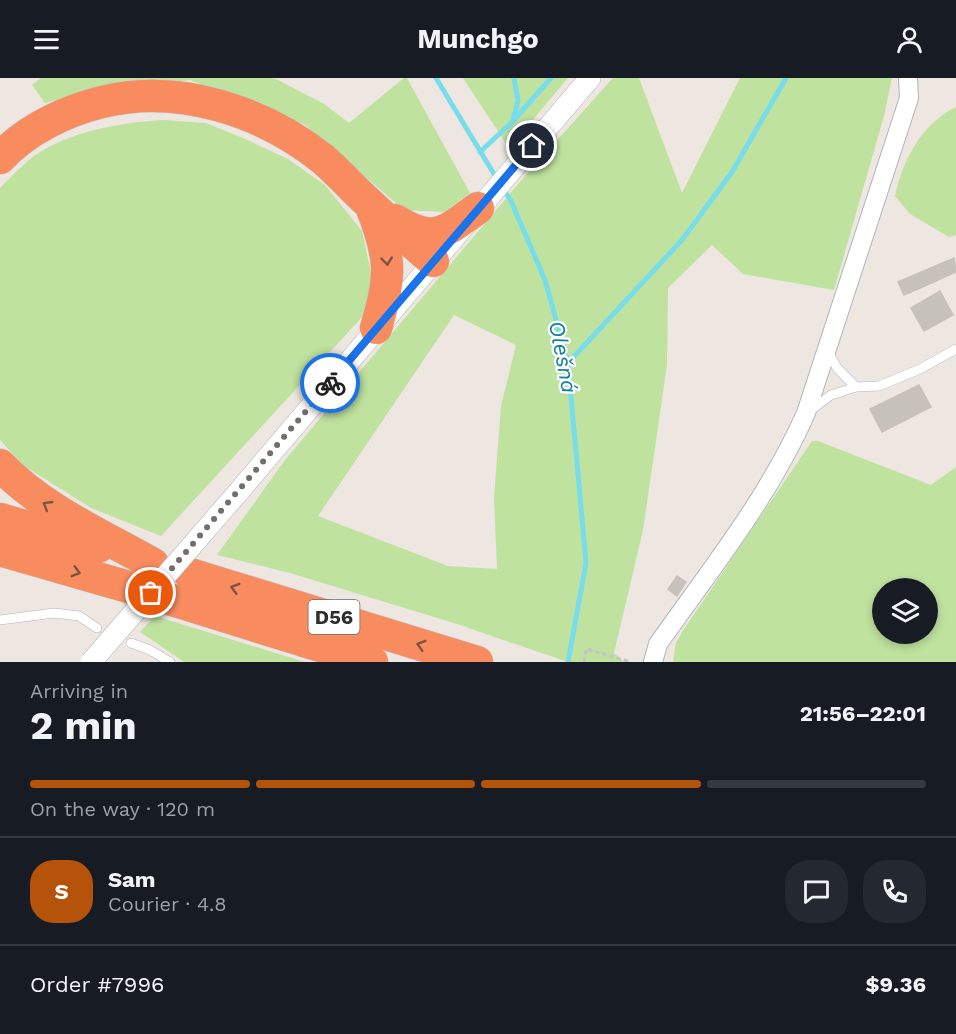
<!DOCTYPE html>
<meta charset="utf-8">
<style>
body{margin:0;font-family:"Work Sans",sans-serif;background:#242831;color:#f1f3f6;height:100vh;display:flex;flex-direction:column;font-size:22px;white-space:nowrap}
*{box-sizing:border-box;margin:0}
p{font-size:20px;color:#9ea1a6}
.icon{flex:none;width:33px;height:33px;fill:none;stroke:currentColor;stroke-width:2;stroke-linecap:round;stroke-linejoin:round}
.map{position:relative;height:584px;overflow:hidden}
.panel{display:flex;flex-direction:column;background:#171b24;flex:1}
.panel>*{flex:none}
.buttons{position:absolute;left:872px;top:500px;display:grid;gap:12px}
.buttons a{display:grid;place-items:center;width:66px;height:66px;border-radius:50%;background:#171b24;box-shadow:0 3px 9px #0003;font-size:30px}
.pin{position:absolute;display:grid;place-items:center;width:51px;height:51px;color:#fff;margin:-26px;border:3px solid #fff;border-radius:50%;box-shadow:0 2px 6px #0007}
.courier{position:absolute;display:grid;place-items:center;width:60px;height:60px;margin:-30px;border:4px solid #1a73e8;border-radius:50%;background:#fff;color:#222;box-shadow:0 2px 8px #0007}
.headline em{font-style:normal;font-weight:700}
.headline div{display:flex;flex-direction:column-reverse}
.headline{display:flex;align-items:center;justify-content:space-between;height:102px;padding:0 30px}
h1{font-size:39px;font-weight:700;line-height:45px}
.bar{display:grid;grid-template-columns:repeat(4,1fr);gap:9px 6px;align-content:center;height:72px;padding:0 30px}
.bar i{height:8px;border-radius:4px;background:#363941}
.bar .selected{background:#b45309}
.bar p{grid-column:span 4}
.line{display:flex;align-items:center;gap:15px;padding:0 30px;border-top:2px solid #363941}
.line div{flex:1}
.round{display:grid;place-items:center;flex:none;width:63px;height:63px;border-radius:24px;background:#242831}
header{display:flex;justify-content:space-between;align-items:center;height:78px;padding:0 30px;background:#171b24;font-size:27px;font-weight:700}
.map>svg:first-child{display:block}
</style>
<header><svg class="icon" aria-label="menu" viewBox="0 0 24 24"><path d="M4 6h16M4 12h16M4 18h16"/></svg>Munchgo<svg class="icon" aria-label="person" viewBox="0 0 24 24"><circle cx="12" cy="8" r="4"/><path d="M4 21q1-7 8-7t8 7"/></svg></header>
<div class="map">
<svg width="956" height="584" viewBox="0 0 956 584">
<rect width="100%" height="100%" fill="#eee6e0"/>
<!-- green -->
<g fill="#bfe29f" fill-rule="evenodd">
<path d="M41,0H271L278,2L324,26L349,45L404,0H407L470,115L444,134L404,132L305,47L190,2L99,12L45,25L32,7Z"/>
<path d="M463,0H568L509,70Z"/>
<path d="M613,0H639L682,115L740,0H892L884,38L834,212L743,196L712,167L668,210L667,287L643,452L614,575L624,584H568L457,546L290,495L217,477L285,382L525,98ZM454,237L516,267L501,328L494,419L497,491L448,488L318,438Z"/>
<path d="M956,29V157L949,159L910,136L895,118C902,83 922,45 956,29Z"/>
<path d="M163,42L206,45L243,60L288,81L325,107L362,153L373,204L363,238L161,458L91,430L23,387L0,362V110C11,99 22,87 34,78C67,54 123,44 163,42Z"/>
<path d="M812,363H818L931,407L956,389V584H673L676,565L682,554ZM882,510H927V555H882Z"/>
<path d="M155,538L305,584H184L140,554Z"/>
</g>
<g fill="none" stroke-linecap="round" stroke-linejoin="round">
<!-- stream -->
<g stroke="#77ddeb" stroke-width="5">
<path d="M436,0L497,101"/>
<path d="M513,42L518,23L514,0"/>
<path d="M480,74L513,43L551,0"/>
<path d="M502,109L511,123L545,202L568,285L586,485L568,584"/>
<path d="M568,285L682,162L732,94L786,0"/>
</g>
</g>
<!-- building -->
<g fill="#c7c1bb" stroke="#c9c1b9" stroke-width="1.5">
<path d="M954,180L956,194L936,203L931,190Z"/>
<path d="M931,190L936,203L904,217L898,204Z"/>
<path d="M940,213L953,237L924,253L911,230Z"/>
<path d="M919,307L931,329L882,354L870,331Z"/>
<path d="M677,498L686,504L677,518L668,511Z"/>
</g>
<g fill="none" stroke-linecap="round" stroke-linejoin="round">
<defs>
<g id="service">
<path d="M828,273L837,290L856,309"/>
<path d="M811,332L831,317L856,309L879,308L920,291L956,271"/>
<path d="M0,542L54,535L79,538L97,550"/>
<path d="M131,565L150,572L170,584"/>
</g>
<path id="minor" d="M653,584L658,566C711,491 769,419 806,335L909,20L908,0"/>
<path id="tertiary" d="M240,412L590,0"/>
<g id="motorway">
<path d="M0,80C26,52 65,33 102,24C178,5 263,33 323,81C340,96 355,113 372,128C392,147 413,165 433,183"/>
<path d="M371,128C391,179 392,198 376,250"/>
<path d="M395,142C434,167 445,154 478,130"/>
<path d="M0,387C42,431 100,456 153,486"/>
<path d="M0,441L98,469"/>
<path d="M0,472L132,510"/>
<path d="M190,496L477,584"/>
<path d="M169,521L372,584"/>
</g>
</defs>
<!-- service casing -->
<use href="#service" stroke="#b0b4bd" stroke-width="10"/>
<!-- minor casing -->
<use href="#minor" stroke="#b0b4bd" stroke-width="20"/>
<!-- tertiary casing -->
<use href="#tertiary" stroke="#b0b4bd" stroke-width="22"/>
<!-- motorway casing -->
<use href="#motorway" stroke="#c4c4c4" stroke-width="33"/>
<!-- path -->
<path stroke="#c4c4c4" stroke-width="3" stroke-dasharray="4.5 3" stroke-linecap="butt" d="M584,584L586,571L631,584"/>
<!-- service -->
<use href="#service" stroke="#fff" stroke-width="9"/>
<!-- minor -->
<use href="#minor" stroke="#fff" stroke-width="18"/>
<!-- tertiary -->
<use href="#tertiary" stroke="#fff" stroke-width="21"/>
<!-- motorway -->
<use href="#motorway" stroke="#f98c5f" stroke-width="32"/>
<defs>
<path id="tertiary-bridge" d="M91,584L240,412"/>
</defs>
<!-- tertiary-bridge casing -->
<use href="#tertiary-bridge" stroke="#b0b4bd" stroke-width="22" stroke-linecap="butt"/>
<!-- tertiary-bridge -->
<use href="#tertiary-bridge" stroke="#fff" stroke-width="21"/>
</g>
<!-- one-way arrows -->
<defs><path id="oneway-chevron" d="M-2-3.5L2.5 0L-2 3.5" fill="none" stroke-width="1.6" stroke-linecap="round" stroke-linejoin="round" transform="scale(1.5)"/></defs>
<g stroke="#7f5341">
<use href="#oneway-chevron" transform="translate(387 183) rotate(84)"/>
<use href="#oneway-chevron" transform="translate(47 427) rotate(-149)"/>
<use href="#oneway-chevron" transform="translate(76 494) rotate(16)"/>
<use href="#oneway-chevron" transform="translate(235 510) rotate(-164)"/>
<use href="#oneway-chevron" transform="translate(421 567) rotate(-163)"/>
</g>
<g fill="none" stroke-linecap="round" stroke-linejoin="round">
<!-- done -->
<path stroke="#716e6c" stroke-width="6" stroke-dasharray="0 10.8" d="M151,515L330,305"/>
<!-- route -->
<path stroke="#1a73e8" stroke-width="8" d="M330,305L532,68"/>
</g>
<g text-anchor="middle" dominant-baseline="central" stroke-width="4.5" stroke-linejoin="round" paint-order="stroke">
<!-- shield labels -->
<rect fill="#fff" stroke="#6c6c6c" stroke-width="1.5" x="308.5" y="522" width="51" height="34" rx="4.5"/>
<g font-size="20" font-weight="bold" fill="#2d2d2d">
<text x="334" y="539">D56</text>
</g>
<!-- water labels -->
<g font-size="22" font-style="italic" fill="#12809c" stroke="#fff">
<text transform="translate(563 279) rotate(79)">Olešná</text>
</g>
</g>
</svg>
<div class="buttons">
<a><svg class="icon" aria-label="layers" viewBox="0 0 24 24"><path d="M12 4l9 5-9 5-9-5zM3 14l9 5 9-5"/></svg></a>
</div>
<div class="pin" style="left:151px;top:515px;background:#ea580c"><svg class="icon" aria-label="bag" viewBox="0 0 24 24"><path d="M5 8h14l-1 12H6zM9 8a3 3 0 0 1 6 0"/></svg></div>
<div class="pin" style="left:532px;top:68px;background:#1f2937"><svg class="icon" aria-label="home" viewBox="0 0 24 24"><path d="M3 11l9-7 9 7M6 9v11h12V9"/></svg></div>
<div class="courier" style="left:330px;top:305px"><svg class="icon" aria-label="bike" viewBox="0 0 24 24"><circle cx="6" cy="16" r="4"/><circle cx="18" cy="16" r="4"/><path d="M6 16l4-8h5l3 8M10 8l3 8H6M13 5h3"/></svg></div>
</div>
<section class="panel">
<div class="headline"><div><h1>2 min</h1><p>Arriving in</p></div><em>21:56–22:01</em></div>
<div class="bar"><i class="selected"></i><i class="selected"></i><i class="selected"></i><i></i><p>On the way · 120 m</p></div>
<div class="line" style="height:108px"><b class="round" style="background:#b45309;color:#fff">S</b><div><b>Sam</b><p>Courier · 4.8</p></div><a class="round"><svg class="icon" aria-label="chat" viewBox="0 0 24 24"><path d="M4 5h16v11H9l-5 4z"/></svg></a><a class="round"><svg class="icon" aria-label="phone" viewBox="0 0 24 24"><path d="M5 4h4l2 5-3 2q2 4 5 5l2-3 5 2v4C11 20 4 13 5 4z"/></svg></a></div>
<div class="line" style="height:78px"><div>Order #7996</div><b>$9.36</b></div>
</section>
